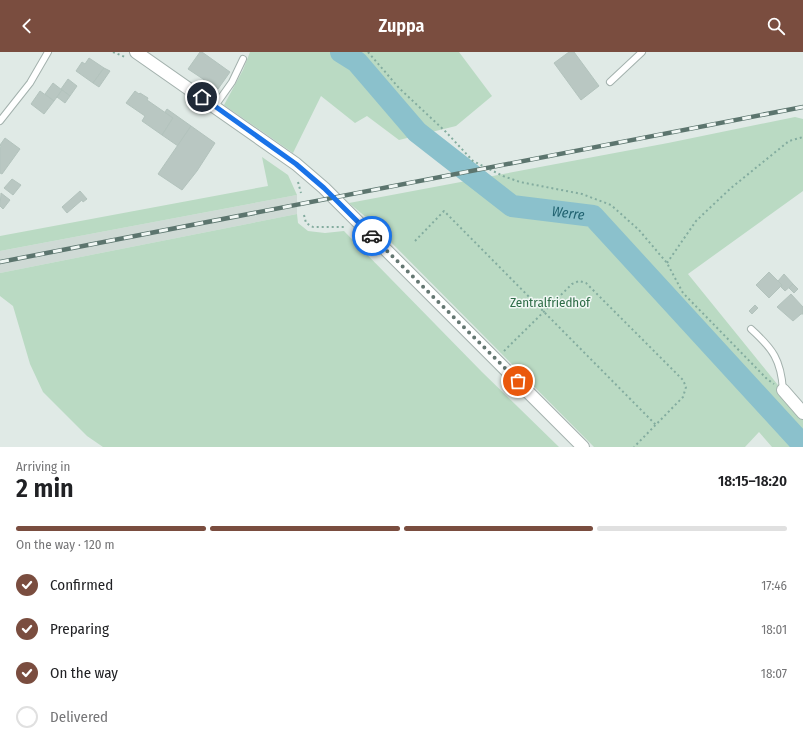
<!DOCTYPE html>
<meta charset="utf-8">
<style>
body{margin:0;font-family:"Fira Sans Condensed",sans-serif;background:#f6f6f6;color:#202124;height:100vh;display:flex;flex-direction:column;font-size:15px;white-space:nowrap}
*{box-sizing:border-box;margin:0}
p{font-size:13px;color:#757577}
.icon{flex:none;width:22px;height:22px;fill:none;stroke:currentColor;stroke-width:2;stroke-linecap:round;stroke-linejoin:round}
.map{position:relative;height:395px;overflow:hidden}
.panel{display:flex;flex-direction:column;background:#fff;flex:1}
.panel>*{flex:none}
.pin{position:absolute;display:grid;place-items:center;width:34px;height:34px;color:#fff;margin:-17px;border:2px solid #fff;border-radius:50%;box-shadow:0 1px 4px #0007}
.courier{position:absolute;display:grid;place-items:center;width:40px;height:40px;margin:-20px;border:3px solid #1a73e8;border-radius:50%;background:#fff;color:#222;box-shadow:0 1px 5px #0007}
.summary em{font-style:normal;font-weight:600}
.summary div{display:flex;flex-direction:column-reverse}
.summary{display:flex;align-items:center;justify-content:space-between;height:68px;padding:0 16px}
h1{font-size:26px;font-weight:600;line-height:30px}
.bar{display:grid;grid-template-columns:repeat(4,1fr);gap:6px 4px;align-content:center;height:48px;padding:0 16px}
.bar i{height:5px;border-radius:3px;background:#e0e0e0}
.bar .selected{background:#7a4d3f}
.bar p{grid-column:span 4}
ol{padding:0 16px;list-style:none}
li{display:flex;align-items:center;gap:12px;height:44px}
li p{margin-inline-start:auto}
li .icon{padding:4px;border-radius:50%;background:#7a4d3f;color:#fff;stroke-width:4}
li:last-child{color:#757577}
li i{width:22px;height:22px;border:2px solid #e0e0e0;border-radius:50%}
header{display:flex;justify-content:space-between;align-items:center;height:52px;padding:0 16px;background:#7a4d3f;color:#fff;font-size:18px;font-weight:600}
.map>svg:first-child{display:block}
</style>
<header><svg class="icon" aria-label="back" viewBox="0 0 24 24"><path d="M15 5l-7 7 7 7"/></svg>Zuppa<svg class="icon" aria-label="search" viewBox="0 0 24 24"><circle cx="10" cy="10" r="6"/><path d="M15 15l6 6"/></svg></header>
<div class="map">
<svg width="803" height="395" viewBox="0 0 803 395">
<rect width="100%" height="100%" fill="#e0eae6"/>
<!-- built -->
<path fill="#cfdad5" d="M297,143V162L0,221V199Z"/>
<!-- green -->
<g fill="#badac3">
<path d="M250,0H459L492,44L456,74L399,88L367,64L355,71L321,44L293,101L224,53L243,18Z"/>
<path d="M795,65L803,67V139L688,222L803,364V395H772L759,380L745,395H594L367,166L349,151L668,91Z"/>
<path d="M262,105L288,123L297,143L0,199V184L268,134Z"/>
<path d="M297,162L298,171L308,179L325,181L344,179L482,320L559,395H103L87,384L43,340L30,312L13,254L0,244V221Z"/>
</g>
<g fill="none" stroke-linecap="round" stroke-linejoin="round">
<!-- river -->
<path stroke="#8bc1cc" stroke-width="22" id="s1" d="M341,0L357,10L417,80L512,154L593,164L803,393"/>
</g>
<!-- building -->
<g fill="#b9c7c2" stroke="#b3c3bd">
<path d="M200,0H202L230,20L218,37L188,17Z"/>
<path d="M569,0H574L599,34L581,48L554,11Z"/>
<path d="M89,6L104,16L93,31L76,19L82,10L85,12Z"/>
<path d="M104,16L110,19L99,35L93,31Z"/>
<path d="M68,27L77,34L70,44L61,37Z"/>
<path d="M53,31L62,38L54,49L45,42Z"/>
<path d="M62,38L70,44L65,51L57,45Z"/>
<path d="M40,39L54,49L44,62L31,52Z"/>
<path d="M135,39L139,42L140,41L148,46L147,48L173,66L162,83L142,69L145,64L126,51Z"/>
<path d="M167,57L191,74L178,94L162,83L173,66L165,60Z"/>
<path d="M191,74L215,91L197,119L182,138L158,122Z"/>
<path d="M5,86L20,97L2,122L0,121V96L1,94L0,93Z"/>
<path d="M12,127L21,133L13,143L4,136Z"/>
<path d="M80,139L87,147L83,150L82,148L67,161L62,155Z"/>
<path d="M1,141L10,148L3,157L0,154Z"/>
<path d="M769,220L782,233L769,246L756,233Z"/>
<path d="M784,222L793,232L785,239L781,235L782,233L778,229Z"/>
<path d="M793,232L798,237L794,241L789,236Z"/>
<path d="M791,242L803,255V262H801L793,269L777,255Z"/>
<path d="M755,253L758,256L752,262L749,259Z"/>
</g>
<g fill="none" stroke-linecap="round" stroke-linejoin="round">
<defs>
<g id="service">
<path d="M610,30L642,0"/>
<path d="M215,54L232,30L243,7"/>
<path d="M0,69L30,31L48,0"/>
<path d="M751,277C773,297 781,308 783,338"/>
</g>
<path id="minor" d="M783,338L803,361"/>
<path id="tertiary" d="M136,0L296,112L324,136L583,395"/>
</defs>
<!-- service casing -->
<use href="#service" stroke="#a3b1ad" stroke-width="8"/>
<!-- minor casing -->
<use href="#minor" stroke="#a3b1ad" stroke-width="14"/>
<!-- tertiary casing -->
<use href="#tertiary" stroke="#a3b1ad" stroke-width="14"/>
<!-- path -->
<g stroke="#83ac9f" stroke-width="2" stroke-dasharray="2 3" stroke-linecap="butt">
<path d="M113,0L125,5"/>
<path d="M368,0L399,36L446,80L473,109L503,124L520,130L582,142L611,153L639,178L667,211L683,241L767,327L774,332"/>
<path d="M298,130L301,141"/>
<path d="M304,163L306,171L313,175H345"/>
<path d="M415,189L444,159L656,373"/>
<path d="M667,211L696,169L716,150L731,136L789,89L803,85"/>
<path d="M504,299L572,232L579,229L586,231L683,328L686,335L683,345L634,395"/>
</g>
<!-- service -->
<use href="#service" stroke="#fff" stroke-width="6"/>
<!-- minor -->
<use href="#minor" stroke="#fff" stroke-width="12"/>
<!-- tertiary -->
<use href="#tertiary" stroke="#fff" stroke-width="12"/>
<defs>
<path id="rail" d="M0,210L803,55"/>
</defs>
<!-- rail casing -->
<use href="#rail" stroke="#5c756e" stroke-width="4.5"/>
<!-- rail -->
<use href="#rail" stroke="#f0f7f4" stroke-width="3" stroke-dasharray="9" stroke-linecap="butt"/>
</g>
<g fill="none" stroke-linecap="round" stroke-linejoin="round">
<!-- done -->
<path stroke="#647772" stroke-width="4" stroke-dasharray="0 7.2" d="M372,184L518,329"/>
<!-- route -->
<path stroke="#1a73e8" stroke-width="5" d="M202,45L296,112L324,136L372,184"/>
</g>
<g text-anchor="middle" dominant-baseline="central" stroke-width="3" stroke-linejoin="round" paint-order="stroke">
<!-- park labels -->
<g font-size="13" fill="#2f6d48" stroke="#f0f7f4">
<text x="550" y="250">Zentralfriedhof</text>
</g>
<!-- water labels -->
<g font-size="14" font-style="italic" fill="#216371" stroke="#f0f7f4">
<text stroke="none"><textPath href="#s1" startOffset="288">Werre</textPath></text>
</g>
</g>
</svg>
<div class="pin" style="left:518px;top:329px;background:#ea580c"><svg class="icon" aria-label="bag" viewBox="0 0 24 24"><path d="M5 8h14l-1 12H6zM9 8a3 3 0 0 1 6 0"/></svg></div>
<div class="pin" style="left:202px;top:45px;background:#1f2937"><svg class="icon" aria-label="home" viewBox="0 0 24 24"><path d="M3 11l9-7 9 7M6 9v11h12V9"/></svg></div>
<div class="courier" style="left:372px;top:184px"><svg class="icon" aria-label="car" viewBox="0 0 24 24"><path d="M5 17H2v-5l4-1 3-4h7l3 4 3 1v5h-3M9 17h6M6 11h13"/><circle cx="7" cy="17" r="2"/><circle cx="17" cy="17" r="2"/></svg></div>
</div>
<section class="panel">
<div class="summary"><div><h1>2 min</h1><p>Arriving in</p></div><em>18:15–18:20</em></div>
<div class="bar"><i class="selected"></i><i class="selected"></i><i class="selected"></i><i></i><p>On the way · 120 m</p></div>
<ol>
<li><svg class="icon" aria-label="check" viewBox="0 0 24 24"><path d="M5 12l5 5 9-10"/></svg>Confirmed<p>17:46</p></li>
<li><svg class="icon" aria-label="check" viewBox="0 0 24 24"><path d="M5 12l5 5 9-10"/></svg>Preparing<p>18:01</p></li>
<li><svg class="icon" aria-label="check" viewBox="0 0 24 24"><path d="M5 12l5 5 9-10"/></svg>On the way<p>18:07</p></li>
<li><i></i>Delivered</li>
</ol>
</section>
